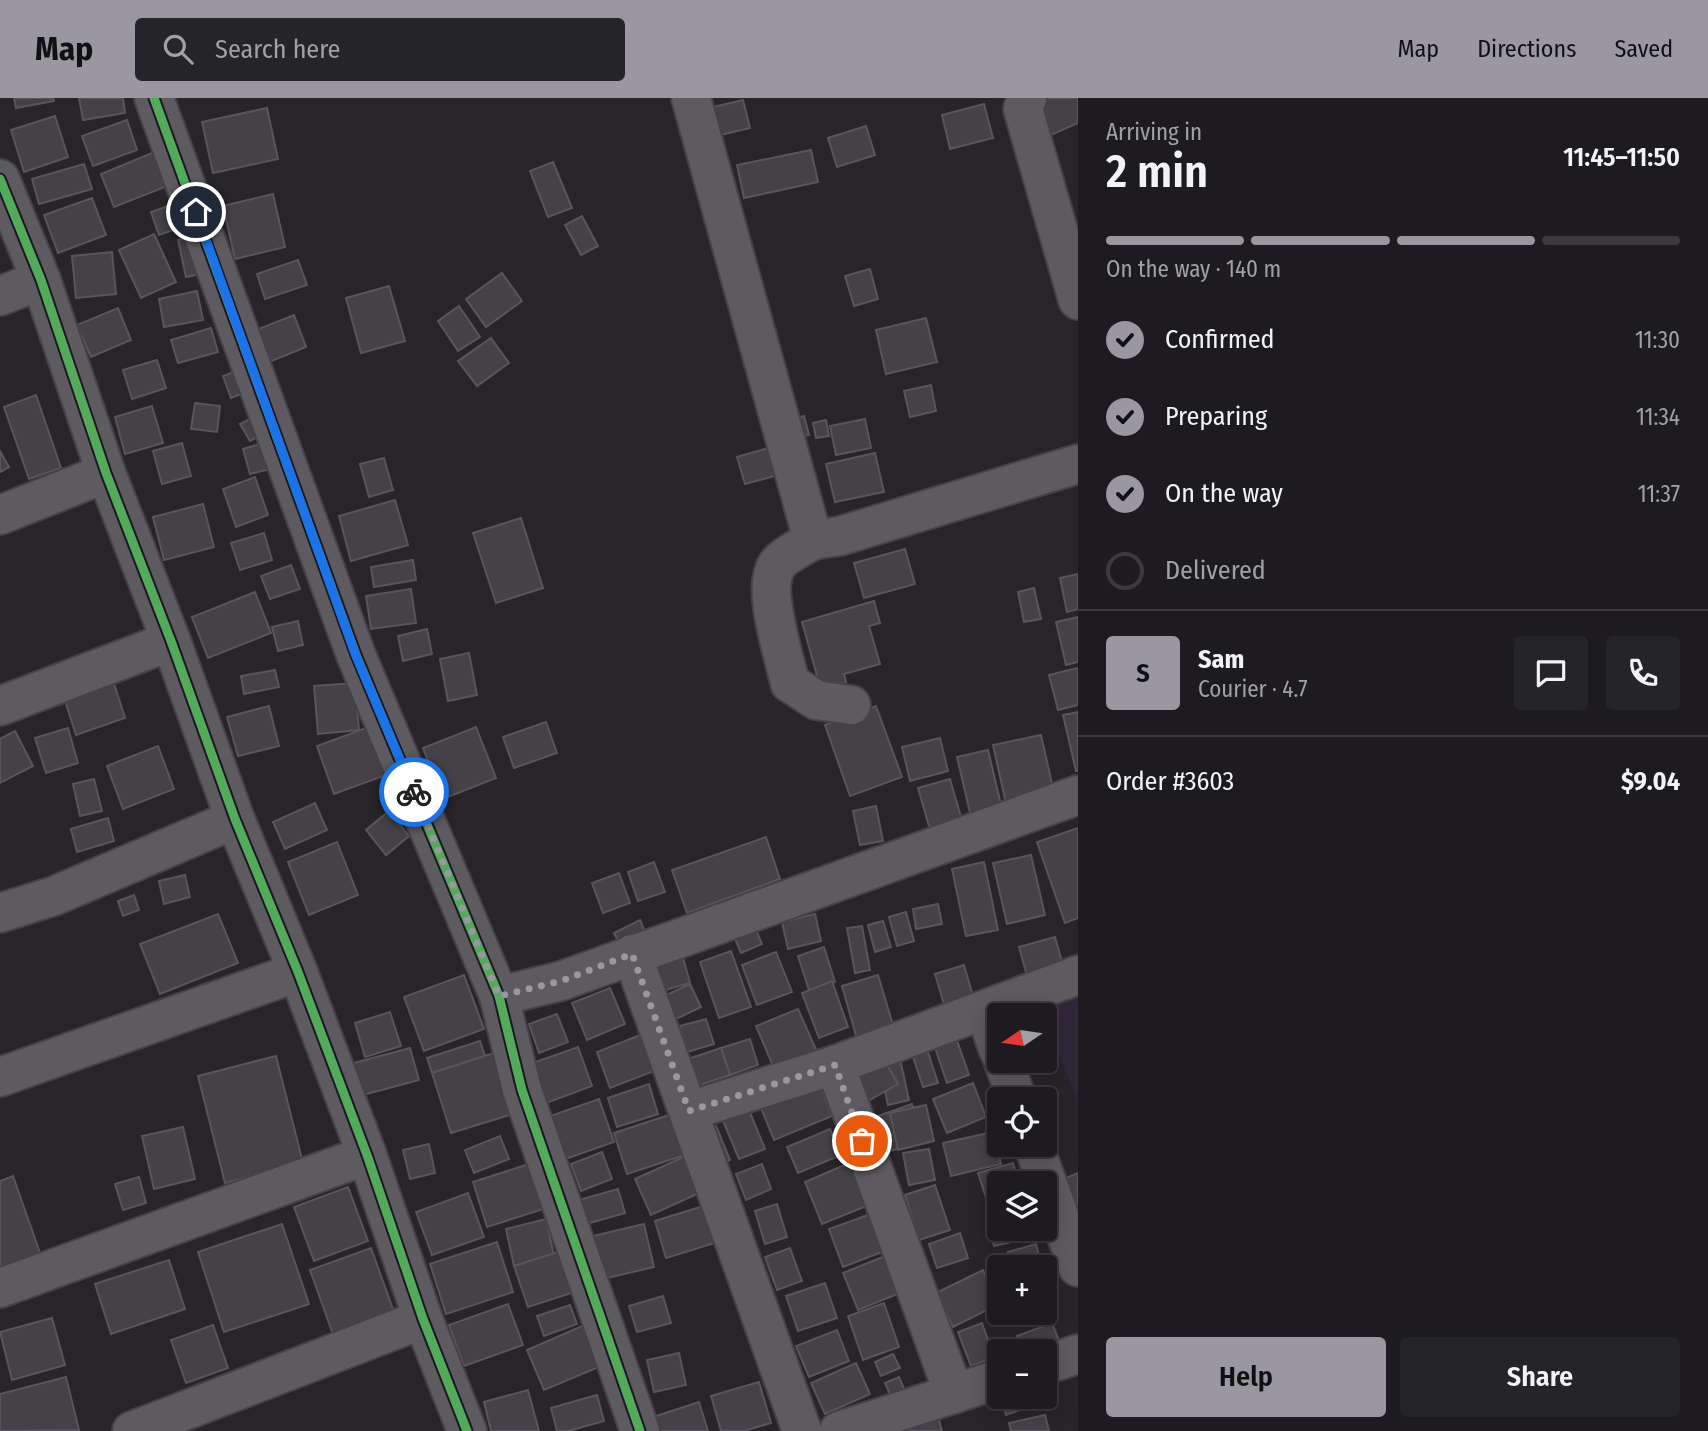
<!DOCTYPE html>
<meta charset="utf-8">
<style>
body{margin:0;font-family:"Fira Sans Condensed",sans-serif;background:#252429;color:#f1f3f6;height:100vh;display:flex;flex-direction:column;font-size:26px;white-space:nowrap}
*{box-sizing:border-box;margin:0}
p{font-size:23px;color:#a0a1a5}
.icon{flex:none;width:38px;height:38px;fill:none;stroke:currentColor;stroke-width:2;stroke-linecap:round;stroke-linejoin:round}
.map{position:relative;flex:1;overflow:hidden}
.side{display:flex;flex-direction:column;background:#1d1b20;width:630px}
.side>*{flex:none}
.needle{width:46px;rotate:257deg}
.controls{position:absolute;left:987px;top:905px;display:grid;gap:14px}
.controls a{display:grid;place-items:center;width:70px;height:70px;border-radius:7px;background:#1d1b20;box-shadow:0 4px 18px #0003,0 0 0 2px #3b393e;font-size:35px}
.pin{position:absolute;display:grid;place-items:center;width:60px;height:60px;color:#fff;margin:-30px;border:4px solid #fff;border-radius:50%;box-shadow:0 2px 7px #0007}
.courier{position:absolute;display:grid;place-items:center;width:70px;height:70px;margin:-35px;border:5px solid #1a73e8;border-radius:50%;background:#fff;color:#222;box-shadow:0 2px 9px #0007}
.overview em{font-style:normal;font-weight:600}
.overview div{display:flex;flex-direction:column-reverse}
.overview{display:flex;align-items:center;justify-content:space-between;height:119px;padding:0 28px}
h1{font-size:46px;font-weight:600;line-height:52px}
.bar{display:grid;grid-template-columns:repeat(4,1fr);gap:10px 7px;align-content:center;height:84px;padding:0 28px}
.bar i{height:9px;border-radius:5px;background:#3b393e}
.bar .on{background:#9b97a0}
.bar p{grid-column:span 4}
.line{display:flex;align-items:center;gap:18px;padding:0 28px;border-top:2px solid #3b393e}
.line div{flex:1}
.round{display:grid;place-items:center;flex:none;width:74px;height:74px;border-radius:7px;background:#252429}
ol{padding:0 28px;list-style:none}
li{display:flex;align-items:center;gap:21px;height:77px}
li p{margin-inline-start:auto}
li .icon{padding:7px;border-radius:50%;background:#9b97a0;color:#111;stroke-width:4}
li:last-child{color:#a0a1a5}
li i{width:38px;height:38px;border:4px solid #3b393e;border-radius:50%}
.action{display:flex;gap:14px;margin-top:auto;padding:14px 28px}
.action a{flex:1;height:80px;border-radius:7px;background:#9b97a0;color:#111;font-size:28px;font-weight:600;line-height:80px;text-align:center}
.action a+a{background:#252429;color:#f1f3f6}
header{display:flex;align-items:center;gap:42px;box-sizing:border-box;height:98px;padding:0 35px;background:#9b97a0;color:#111}
header strong{font-size:33px}
nav{display:flex;gap:38px;margin-inline-start:auto;font-size:24px}
.search{width:490px;height:63px;background:#252429;display:flex;align-items:center;gap:18px;box-sizing:border-box;padding:0 24px;border-radius:7px;color:#a0a1a5;font-size:26px}
main{display:flex;flex:1;min-height:0}
.map>svg:first-child{display:block}
</style>
<header>
<strong>Map</strong>
<div class="search"><svg class="icon" aria-label="search" viewBox="0 0 24 24"><circle cx="10" cy="10" r="6"/><path d="M15 15l6 6"/></svg>Search here</div>
<nav><a>Map</a><a>Directions</a><a>Saved</a></nav>
</header>
<main>
<div class="map">
<svg width="1078" height="1333" viewBox="0 0 1078 1333">
<rect width="100%" height="100%" fill="#27242a"/>
<!-- built -->
<path fill="#302639" d="M1078,894V1003L1045,922V917H1043L1040,911Z"/>
<!-- building -->
<g fill="#444147" stroke="#58555c" stroke-width="2">
<path d="M14,0H53L54,3L16,10Z"/>
<path d="M79,0H123L125,15L83,22Z"/>
<path d="M1034,0H1078V25L1051,37Z"/>
<path d="M743,2L750,30L716,38L709,10Z"/>
<path d="M984,6L993,40L950,51L942,17Z"/>
<path d="M267,10L278,61L213,75L202,24Z"/>
<path d="M55,18L68,59L24,74L11,32Z"/>
<path d="M127,22L137,52L93,68L82,38Z"/>
<path d="M866,28L875,57L837,69L828,40Z"/>
<path d="M811,52L818,84L744,100L737,67Z"/>
<path d="M157,53L170,87L114,109L101,76Z"/>
<path d="M553,64L572,110L548,119L530,73Z"/>
<path d="M84,66L92,91L39,106L32,81Z"/>
<path d="M273,96L285,149L235,161L223,108Z"/>
<path d="M92,100L106,137L58,155L44,117Z"/>
<path d="M171,107L179,130L159,137L151,114Z"/>
<path d="M582,118L598,148L581,157L565,127Z"/>
<path d="M154,136L176,184L141,200L119,152Z"/>
<path d="M192,138L201,176L186,179L178,142Z"/>
<path d="M112,154L116,196L76,200L72,158Z"/>
<path d="M298,162L307,187L265,201L257,176Z"/>
<path d="M870,171L878,201L854,208L845,178Z"/>
<path d="M502,175L522,203L486,229L466,201Z"/>
<path d="M389,188L405,243L361,255L346,200Z"/>
<path d="M197,193L203,222L164,229L159,201Z"/>
<path d="M459,208L480,239L458,253L438,223Z"/>
<path d="M118,210L131,242L91,259L77,227Z"/>
<path d="M294,217L306,249L269,264L256,232Z"/>
<path d="M926,220L937,264L886,276L876,232Z"/>
<path d="M211,230L218,254L178,265L171,242Z"/>
<path d="M491,240L509,265L477,288L458,263Z"/>
<path d="M157,262L166,290L132,301L123,272Z"/>
<path d="M239,272L246,294L231,300L223,278Z"/>
<path d="M931,287L936,313L910,319L904,293Z"/>
<path d="M36,297L61,370L29,381L4,309Z"/>
<path d="M195,305L220,308L217,334L191,331Z"/>
<path d="M152,308L163,345L125,356L115,319Z"/>
<path d="M804,318L809,337L792,340L788,322Z"/>
<path d="M252,320L261,337L250,343L240,326Z"/>
<path d="M865,321L871,350L836,357L830,328Z"/>
<path d="M826,322L829,338L816,340L813,325Z"/>
<path d="M182,345L191,378L162,386L153,353Z"/>
<path d="M263,345L270,371L250,376L243,351Z"/>
<path d="M779,347L786,375L745,386L737,359Z"/>
<path d="M0,353L9,369L0,374Z"/>
<path d="M875,355L884,394L835,404L826,366Z"/>
<path d="M384,360L393,392L369,399L360,366Z"/>
<path d="M255,379L268,417L236,429L223,391Z"/>
<path d="M395,402L408,447L351,463L339,418Z"/>
<path d="M203,406L214,449L164,462L153,419Z"/>
<path d="M521,420L543,490L496,505L473,435Z"/>
<path d="M264,435L272,462L240,472L231,445Z"/>
<path d="M905,451L915,486L864,500L854,465Z"/>
<path d="M413,462L416,482L374,489L371,469Z"/>
<path d="M291,467L300,491L270,501L261,478Z"/>
<path d="M1078,476V511L1067,514L1060,480Z"/>
<path d="M1034,490L1041,521L1024,524L1018,494Z"/>
<path d="M411,491L416,525L371,531L366,498Z"/>
<path d="M255,494L271,535L208,560L192,519Z"/>
<path d="M874,503L880,525L869,528L880,566L844,576L846,584L821,592L802,524Z"/>
<path d="M1078,519V564L1066,567L1056,524Z"/>
<path d="M298,523L303,547L278,553L272,529Z"/>
<path d="M427,531L432,556L403,563L398,538Z"/>
<path d="M469,555L477,597L448,603L440,561Z"/>
<path d="M109,570L125,620L76,637L60,587Z"/>
<path d="M1078,570V607L1058,612L1049,577Z"/>
<path d="M275,572L279,589L244,596L241,578Z"/>
<path d="M355,585L359,632L318,636L314,588Z"/>
<path d="M269,608L279,648L238,658L227,619Z"/>
<path d="M876,608L902,679L850,698L825,627Z"/>
<path d="M1078,614V673H1076L1063,617Z"/>
<path d="M546,624L557,655L514,670L503,639Z"/>
<path d="M377,626L394,674L334,696L317,648Z"/>
<path d="M476,629L496,680L443,701L423,650Z"/>
<path d="M68,630L78,665L46,675L35,640Z"/>
<path d="M15,633L33,668L0,685V641Z"/>
<path d="M1041,637L1055,699L1007,710L993,647Z"/>
<path d="M940,640L948,673L910,683L902,649Z"/>
<path d="M158,648L174,691L123,711L107,668Z"/>
<path d="M988,652L1002,711L971,719L957,659Z"/>
<path d="M94,681L102,713L80,718L73,686Z"/>
<path d="M950,681L963,726L931,735L918,690Z"/>
<path d="M315,705L327,732L285,751L273,724Z"/>
<path d="M876,708L883,743L860,747L853,713Z"/>
<path d="M389,713L409,738L386,757L366,732Z"/>
<path d="M108,720L114,743L77,754L71,731Z"/>
<path d="M1078,730V820L1065,825L1037,744Z"/>
<path d="M766,739L780,781L687,815L672,772Z"/>
<path d="M337,744L358,797L309,817L288,764Z"/>
<path d="M1031,757L1045,817L1007,826L993,765Z"/>
<path d="M654,764L665,794L638,803L628,774Z"/>
<path d="M984,764L998,832L966,838L952,771Z"/>
<path d="M619,775L630,805L603,815L592,785Z"/>
<path d="M185,777L190,799L164,806L159,783Z"/>
<path d="M134,797L139,812L123,818L118,803Z"/>
<path d="M938,806L942,826L916,831L913,811Z"/>
<path d="M906,814L914,843L897,848L889,819Z"/>
<path d="M218,816L238,865L160,896L140,846Z"/>
<path d="M815,816L821,843L788,851L782,824Z"/>
<path d="M640,822L649,843L624,855L614,835Z"/>
<path d="M883,823L891,849L875,854L868,827Z"/>
<path d="M754,827L762,846L741,855L733,836Z"/>
<path d="M862,828L870,872L855,875L847,830Z"/>
<path d="M1055,839L1064,871L1028,881L1019,849Z"/>
<path d="M824,849L835,884L809,892L798,858Z"/>
<path d="M731,853L751,909L719,920L700,864Z"/>
<path d="M776,854L792,894L757,907L742,867Z"/>
<path d="M682,856L690,885L658,894L650,865Z"/>
<path d="M964,867L975,905L946,913L935,876Z"/>
<path d="M464,877L484,931L424,953L404,899Z"/>
<path d="M878,877L896,937L859,948L842,888Z"/>
<path d="M832,883L848,929L819,940L802,895Z"/>
<path d="M690,886L701,909L674,922L664,898Z"/>
<path d="M610,890L625,926L587,942L572,905Z"/>
<path d="M798,911L818,956L776,975L756,928Z"/>
<path d="M390,914L401,948L365,959L355,925Z"/>
<path d="M557,916L568,944L539,955L529,926Z"/>
<path d="M706,921L714,946L687,954L680,928Z"/>
<path d="M954,934L969,977L947,985L932,941Z"/>
<path d="M640,937L654,973L610,990L597,954Z"/>
<path d="M750,941L758,967L730,977L721,950Z"/>
<path d="M480,943L485,958L432,975L427,960Z"/>
<path d="M578,949L592,988L541,1007L527,967Z"/>
<path d="M410,950L419,982L359,998L350,966Z"/>
<path d="M721,950L730,977L694,989L685,962Z"/>
<path d="M927,951L938,985L923,989L912,956Z"/>
<path d="M494,955L513,1016L451,1035L432,975Z"/>
<path d="M899,956L909,1002L888,1007L878,961Z"/>
<path d="M276,958L303,1065L225,1085L198,978Z"/>
<path d="M882,958L898,986L856,1010L840,981Z"/>
<path d="M973,985L986,1019L947,1035L933,1001Z"/>
<path d="M649,986L658,1016L617,1029L608,1000Z"/>
<path d="M820,987L832,1018L774,1042L761,1010Z"/>
<path d="M599,1001L614,1044L557,1064L542,1021Z"/>
<path d="M912,1006L924,1042L881,1056L869,1021Z"/>
<path d="M747,1007L765,1051L739,1061L721,1018Z"/>
<path d="M926,1007L934,1043L898,1052L890,1015Z"/>
<path d="M678,1014L691,1055L627,1076L614,1035Z"/>
<path d="M716,1028L730,1062L717,1067L704,1033Z"/>
<path d="M183,1029L195,1081L154,1091L142,1038Z"/>
<path d="M830,1031L841,1057L798,1075L787,1049Z"/>
<path d="M993,1034L1001,1066L951,1078L943,1045Z"/>
<path d="M500,1038L509,1061L474,1075L465,1052Z"/>
<path d="M429,1046L435,1075L410,1081L403,1052Z"/>
<path d="M929,1051L935,1082L909,1087L903,1055Z"/>
<path d="M602,1054L612,1081L581,1093L571,1066Z"/>
<path d="M692,1055L708,1091L651,1117L635,1081Z"/>
<path d="M856,1062L874,1105L822,1126L805,1084Z"/>
<path d="M1013,1065L1019,1085H999V1106L989,1109L978,1075Z"/>
<path d="M529,1066L543,1111L487,1129L473,1084Z"/>
<path d="M762,1066L771,1091L746,1102L736,1076Z"/>
<path d="M1078,1075V1109L1066,1080Z"/>
<path d="M13,1078L40,1155L0,1169V1083Z"/>
<path d="M139,1079L146,1105L123,1112L115,1086Z"/>
<path d="M935,1087L950,1132L919,1142L905,1097Z"/>
<path d="M348,1089L368,1143L314,1163L294,1109Z"/>
<path d="M618,1091L625,1115L586,1126L579,1102Z"/>
<path d="M468,1095L484,1139L432,1157L416,1114Z"/>
<path d="M710,1106L721,1143L666,1160L655,1123Z"/>
<path d="M777,1106L787,1139L765,1146L755,1113Z"/>
<path d="M876,1114L890,1151L843,1169L829,1131Z"/>
<path d="M999,1114V1130H1026L1028,1140L994,1148L987,1117Z"/>
<path d="M546,1121L554,1158L514,1168L506,1131Z"/>
<path d="M282,1126L309,1206L224,1234L198,1154Z"/>
<path d="M644,1126L654,1169L603,1181L593,1138Z"/>
<path d="M960,1135L968,1160L937,1170L929,1146Z"/>
<path d="M497,1144L513,1194L446,1216L430,1166Z"/>
<path d="M1036,1146L1042,1169H1012L1008,1154Z"/>
<path d="M371,1150L395,1217L334,1239L310,1172Z"/>
<path d="M790,1150L802,1183L777,1192L765,1159Z"/>
<path d="M561,1153L574,1194L528,1209L514,1168Z"/>
<path d="M890,1156L905,1193L858,1212L843,1175Z"/>
<path d="M1002,1157L1005,1169H999V1204L987,1161Z"/>
<path d="M169,1162L185,1211L111,1236L95,1186Z"/>
<path d="M983,1172L999,1206L953,1229L936,1195Z"/>
<path d="M825,1185L837,1220L798,1233L786,1198Z"/>
<path d="M663,1198L671,1225L637,1234L629,1208Z"/>
<path d="M884,1205L899,1249L863,1262L848,1218Z"/>
<path d="M508,1206L523,1247L464,1268L449,1227Z"/>
<path d="M570,1207L577,1226L544,1238L537,1218Z"/>
<path d="M52,1220L65,1267L12,1282L0,1234Z"/>
<path d="M589,1225L606,1266L544,1292L527,1252Z"/>
<path d="M982,1225L994,1259L971,1268L958,1234Z"/>
<path d="M1052,1225L1063,1253H1023L1017,1238Z"/>
<path d="M213,1227L228,1270L186,1285L171,1242Z"/>
<path d="M837,1232L849,1263L809,1279L796,1248Z"/>
<path d="M679,1255L686,1287L654,1294L647,1262Z"/>
<path d="M893,1256L900,1270L881,1278L875,1264Z"/>
<path d="M856,1265L870,1296L825,1316L811,1285Z"/>
<path d="M66,1279L79,1332L0,1333V1296Z"/>
<path d="M899,1279L908,1300L894,1306L885,1285Z"/>
<path d="M759,1284L771,1325L744,1333H721L711,1298Z"/>
<path d="M528,1292L539,1333H491L484,1304Z"/>
<path d="M597,1297L604,1323L568,1333H557L551,1310Z"/>
<path d="M1000,1298H1041L1043,1304L1006,1317Z"/>
<path d="M699,1304L708,1333H648L644,1322Z"/>
<path d="M936,1311L942,1333H907L903,1321Z"/>
<path d="M1045,1317L1049,1333H1011L1009,1325Z"/>
</g>
<g fill="none" stroke-linecap="round" stroke-linejoin="round">
<defs>
<g id="minor">
<path d="M154,0L356,557L499,898L522,992L640,1333"/>
<path d="M691,0L813,442L840,438L1078,366"/>
<path d="M1027,0L1023,11L1078,202"/>
<path d="M0,81L41,182L106,375L171,543L235,721L298,874L367,1057L423,1221L467,1333"/>
<path d="M0,198L41,182"/>
<path d="M0,417L106,375"/>
<path d="M813,442C802,449 784,457 777,467C761,491 784,557 790,585L816,602L851,607"/>
<path d="M0,608L171,543"/>
<path d="M0,815L54,798L235,721"/>
<path d="M632,856L802,1333"/>
<path d="M499,898L561,883L1078,697"/>
<path d="M985,913L999,953"/>
<path d="M1003,962L1017,1001"/>
<path d="M835,967L954,1296"/>
<path d="M0,979L298,874"/>
<path d="M689,1013L835,967L1078,877"/>
<path d="M1033,1046L1078,1169"/>
<path d="M0,1190L367,1057"/>
<path d="M1045,1267L1078,1256"/>
<path d="M132,1333L423,1221"/>
<path d="M839,1333L999,1281"/>
</g>
</defs>
<!-- minor casing -->
<use href="#minor" stroke="#444148" stroke-width="42"/>
<!-- minor -->
<use href="#minor" stroke="#5d5a60" stroke-width="38"/>
<defs>
<g id="cycleway">
<path d="M154,0L356,557L499,898L522,992L640,1333"/>
<path d="M0,81L41,182L106,375L171,543L235,721L298,874L367,1057L423,1221L467,1333"/>
</g>
</defs>
<!-- cycleway casing -->
<use href="#cycleway" stroke="#1e1625" stroke-width="13"/>
<!-- cycleway -->
<use href="#cycleway" stroke="#51ab58" stroke-width="9"/>
</g>
<g fill="none" stroke-linecap="round" stroke-linejoin="round">
<!-- done -->
<path stroke="#9b97a0" stroke-width="7" stroke-dasharray="0 12.6" d="M414,694L499,898L561,883L632,856L689,1013L835,967L862,1043"/>
<!-- route -->
<path stroke="#1a73e8" stroke-width="9" d="M196,114L356,558L414,694"/>
</g>
</svg>
<div class="controls">
<a><svg class="needle" viewBox="-14 -14 28 28"><path d="M0-13l5 13h-10z" fill="#e53935"/><path d="M0 13l5-13h-10z" fill="#a0a1a5"/></svg></a>
<a><svg class="icon" aria-label="locate" viewBox="0 0 24 24"><circle cx="12" cy="12" r="6"/><path d="M12 2v4M12 18v4M2 12h4M18 12h4"/></svg></a>
<a><svg class="icon" aria-label="layers" viewBox="0 0 24 24"><path d="M12 4l9 5-9 5-9-5zM3 14l9 5 9-5"/></svg></a>
<a>+</a>
<a>−</a>
</div>
<div class="pin" style="left:862px;top:1043px;background:#ea580c"><svg class="icon" aria-label="bag" viewBox="0 0 24 24"><path d="M5 8h14l-1 12H6zM9 8a3 3 0 0 1 6 0"/></svg></div>
<div class="pin" style="left:196px;top:114px;background:#1f2937"><svg class="icon" aria-label="home" viewBox="0 0 24 24"><path d="M3 11l9-7 9 7M6 9v11h12V9"/></svg></div>
<div class="courier" style="left:414px;top:694px"><svg class="icon" aria-label="bike" viewBox="0 0 24 24"><circle cx="6" cy="16" r="4"/><circle cx="18" cy="16" r="4"/><path d="M6 16l4-8h5l3 8M10 8l3 8H6M13 5h3"/></svg></div>
</div>
<section class="side">
<div class="overview"><div><h1>2 min</h1><p>Arriving in</p></div><em>11:45–11:50</em></div>
<div class="bar"><i class="on"></i><i class="on"></i><i class="on"></i><i></i><p>On the way · 140 m</p></div>
<ol>
<li><svg class="icon" aria-label="check" viewBox="0 0 24 24"><path d="M5 12l5 5 9-10"/></svg>Confirmed<p>11:30</p></li>
<li><svg class="icon" aria-label="check" viewBox="0 0 24 24"><path d="M5 12l5 5 9-10"/></svg>Preparing<p>11:34</p></li>
<li><svg class="icon" aria-label="check" viewBox="0 0 24 24"><path d="M5 12l5 5 9-10"/></svg>On the way<p>11:37</p></li>
<li><i></i>Delivered</li>
</ol>
<div class="line" style="height:126px"><b class="round" style="background:#9b97a0;color:#111">S</b><div><b>Sam</b><p>Courier · 4.7</p></div><a class="round"><svg class="icon" aria-label="chat" viewBox="0 0 24 24"><path d="M4 5h16v11H9l-5 4z"/></svg></a><a class="round"><svg class="icon" aria-label="phone" viewBox="0 0 24 24"><path d="M5 4h4l2 5-3 2q2 4 5 5l2-3 5 2v4C11 20 4 13 5 4z"/></svg></a></div>
<div class="line" style="height:91px"><div>Order #3603</div><b>$9.04</b></div>
<div class="action"><a>Help</a><a>Share</a></div>
</section>
</main>
